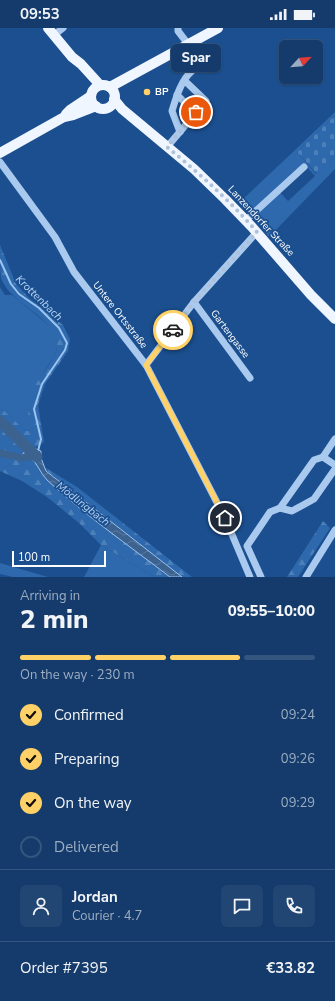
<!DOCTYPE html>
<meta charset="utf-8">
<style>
body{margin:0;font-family:"Nunito Sans",sans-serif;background:#214673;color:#f1f3f6;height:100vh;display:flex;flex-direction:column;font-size:15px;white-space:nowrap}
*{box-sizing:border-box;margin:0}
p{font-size:13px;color:#9dadc1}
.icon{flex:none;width:22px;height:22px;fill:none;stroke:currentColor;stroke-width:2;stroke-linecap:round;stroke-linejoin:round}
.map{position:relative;height:549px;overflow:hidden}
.details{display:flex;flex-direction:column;background:#143b6b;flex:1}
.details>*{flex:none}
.needle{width:26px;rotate:64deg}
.tools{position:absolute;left:279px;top:12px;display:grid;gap:8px}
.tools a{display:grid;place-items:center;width:44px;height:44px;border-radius:6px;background:#143b6b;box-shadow:0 1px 3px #0004,0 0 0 1px #33557e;font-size:20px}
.scale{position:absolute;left:12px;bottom:10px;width:94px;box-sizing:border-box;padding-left:4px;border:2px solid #fff;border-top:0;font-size:11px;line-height:14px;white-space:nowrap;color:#fff;-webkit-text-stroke:3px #1b4f8f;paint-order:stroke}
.pin{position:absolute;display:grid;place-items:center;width:34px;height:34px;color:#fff;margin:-17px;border:2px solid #fff;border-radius:50%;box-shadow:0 1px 4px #0007}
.courier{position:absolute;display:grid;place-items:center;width:40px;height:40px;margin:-20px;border:3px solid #ffd166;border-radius:50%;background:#fff;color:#222;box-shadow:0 1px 5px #0007}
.bubble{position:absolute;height:28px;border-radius:6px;background:#143b6b;box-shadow:0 1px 3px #0004,0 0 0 1px #33557e;font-size:13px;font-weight:800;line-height:28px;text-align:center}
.head em{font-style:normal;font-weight:800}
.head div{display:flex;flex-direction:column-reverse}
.head{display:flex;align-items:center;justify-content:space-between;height:68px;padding:0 20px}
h1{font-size:26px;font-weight:800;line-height:30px}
.bar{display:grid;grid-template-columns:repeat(4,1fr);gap:6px 4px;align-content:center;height:48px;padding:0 20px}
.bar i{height:5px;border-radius:3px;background:#33557e}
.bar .selected{background:#ffd166}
.bar p{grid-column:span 4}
.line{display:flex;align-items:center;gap:10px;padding:0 20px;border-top:1px solid #33557e}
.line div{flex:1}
.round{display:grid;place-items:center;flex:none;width:42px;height:42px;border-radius:6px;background:#214673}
ol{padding:0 20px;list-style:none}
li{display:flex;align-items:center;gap:12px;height:44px}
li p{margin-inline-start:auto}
li .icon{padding:4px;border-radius:50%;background:#ffd166;color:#111;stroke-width:4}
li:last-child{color:#9dadc1}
li i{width:22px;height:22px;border:2px solid #33557e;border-radius:50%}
.status{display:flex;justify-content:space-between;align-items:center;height:28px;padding:0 20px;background:#143b6b;direction:ltr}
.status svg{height:11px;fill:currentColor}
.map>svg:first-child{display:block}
</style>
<div class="status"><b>09:53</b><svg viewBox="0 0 49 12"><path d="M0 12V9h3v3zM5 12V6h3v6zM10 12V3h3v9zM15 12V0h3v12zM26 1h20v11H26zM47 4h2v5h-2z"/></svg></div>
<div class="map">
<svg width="335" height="549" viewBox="0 0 335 549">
<defs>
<pattern id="forest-firs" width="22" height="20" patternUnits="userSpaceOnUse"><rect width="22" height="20" fill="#2e69ad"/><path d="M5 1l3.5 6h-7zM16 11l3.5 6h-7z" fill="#4d80b9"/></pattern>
<pattern id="cemetery-stones" width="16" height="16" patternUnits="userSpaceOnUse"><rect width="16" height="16" fill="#2e69ad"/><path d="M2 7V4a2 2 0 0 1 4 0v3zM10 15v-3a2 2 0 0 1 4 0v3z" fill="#4d80b9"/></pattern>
<pattern id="water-waves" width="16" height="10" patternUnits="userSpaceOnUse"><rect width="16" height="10" fill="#3c6290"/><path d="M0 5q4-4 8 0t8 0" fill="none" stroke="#597aa1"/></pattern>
</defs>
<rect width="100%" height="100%" fill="#1b4f8f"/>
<!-- grass -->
<g fill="#2e69ad" fill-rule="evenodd">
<path d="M335,84V87L297,124L316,146L335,128V141L269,209L240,174ZM304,136L315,148L288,173L277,161Z"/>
<path d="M0,259L5,267H12L46,295L55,304L58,317L54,328L48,337L29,370L30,401L26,403L0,379Z"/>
<path d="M101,517L155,549H84Z"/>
<path d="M0,535L48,549H13L0,546Z"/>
</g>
<!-- forest -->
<g fill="url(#forest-firs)">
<path d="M0,217L16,256L29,270L63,297L70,311L68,323L45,356L38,377L44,414L35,420L29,418L31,430L37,435L40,444L45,450L74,476L170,549H155L101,517L79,495L47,469L22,453L0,443V379L26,403L29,402C29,392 27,380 29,371C32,356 60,328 57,315C53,287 11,277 1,250C0,242 0,225 0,217Z"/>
<path d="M46,440L77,459L192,549H182L46,442Z"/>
<path d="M323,493L330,500L298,549H287Z"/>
</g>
<!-- cemetery -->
<path fill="url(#cemetery-stones)" d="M335,87V128L317,146L297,124Z"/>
<!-- water -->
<path fill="url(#water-waves)" stroke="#9cc4f0" d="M29,418L41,423V430L46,443L182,549H170C128,517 85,487 47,452C40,445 38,436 31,430L25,431L22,427Z"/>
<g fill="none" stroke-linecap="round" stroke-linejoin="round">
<!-- stream -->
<path stroke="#9cc4f0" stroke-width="2" d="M0,232L11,256L19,266L39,280L59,300L67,315L65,322L42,356L34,381L41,411L38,423"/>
<!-- canal -->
<path stroke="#3c6290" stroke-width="7" d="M0,425L22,430L33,428"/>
<!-- river -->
<path stroke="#3c6290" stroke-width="11" d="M0,393L37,429"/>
<!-- minor -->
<g stroke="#a9c9ee" stroke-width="7">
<path d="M178,0V3L188,16"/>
<path d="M54,7L63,0"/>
<path d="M177,67L196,85"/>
<path d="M180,104L172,83C176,70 181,52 192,43C195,39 199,39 201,34C202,27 197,19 194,13"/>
<path d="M167,119L206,73L185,53"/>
<path d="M0,134L55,209L74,244L146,337L225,490L250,549"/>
<path d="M246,192L304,139"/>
<path d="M194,274L250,350"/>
<path d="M146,337L194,274L257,204"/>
<path d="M335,411L323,429L335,437"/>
<path d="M280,480L292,483L314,471L335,441"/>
<path d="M261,549L247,518L270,484L280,480L314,432L323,429"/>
<path d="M306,549L335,502"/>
</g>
<!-- major -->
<g stroke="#f0f6ff" stroke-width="10">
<path d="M48,0L72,29L81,36L100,57"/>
<circle cx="103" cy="69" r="12"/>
<path d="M110,59L218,0"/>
<path d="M114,71L122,81L194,141L225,171L252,199L311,267L335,291"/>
<path d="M66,86L70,82L91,68"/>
<path d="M0,125L64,89L73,87L96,78"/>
</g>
</g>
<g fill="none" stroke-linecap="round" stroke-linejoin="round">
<!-- done -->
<path stroke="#afc1d8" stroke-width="4" stroke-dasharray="0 7.2" d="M173,302L194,274L257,204C230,173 199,145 167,119L196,84"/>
<!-- route -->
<path stroke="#ffd166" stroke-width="5" d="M173,302L146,337L225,490"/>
</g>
<!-- markers -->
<circle fill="#ffd166" stroke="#1b4f8f" stroke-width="1.5" cx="147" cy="64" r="4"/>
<g text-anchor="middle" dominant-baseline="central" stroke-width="3.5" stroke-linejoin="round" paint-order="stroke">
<!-- poi labels -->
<g font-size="10" font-weight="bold" fill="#fff" stroke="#1b4f8f" text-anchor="start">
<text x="155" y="64">BP</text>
</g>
<!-- street labels -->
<g font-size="10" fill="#fff" stroke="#1b4f8f">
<text transform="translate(261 193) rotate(47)">Lanzendorfer Straße</text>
<text transform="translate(120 287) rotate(52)">Untere Ortsstraße</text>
<text transform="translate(230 306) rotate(53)">Gartengasse</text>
</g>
<!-- water labels -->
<g font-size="11" font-style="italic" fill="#b5d3f5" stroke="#1b4f8f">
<text transform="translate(39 270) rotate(44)">Krottenbach</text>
<text transform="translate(83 476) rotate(38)">Mödlingbach</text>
</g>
</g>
</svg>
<div class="tools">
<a><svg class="needle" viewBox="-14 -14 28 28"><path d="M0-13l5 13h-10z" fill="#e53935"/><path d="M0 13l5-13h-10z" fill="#9dadc1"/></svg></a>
</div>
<div class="scale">100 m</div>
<div class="pin" style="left:196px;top:84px;background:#ea580c"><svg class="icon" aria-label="bag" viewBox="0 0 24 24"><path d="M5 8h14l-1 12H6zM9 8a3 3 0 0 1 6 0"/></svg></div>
<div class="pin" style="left:225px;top:490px;background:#1f2937"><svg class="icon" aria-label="home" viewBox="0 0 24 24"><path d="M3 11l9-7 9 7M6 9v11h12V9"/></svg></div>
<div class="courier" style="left:173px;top:302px"><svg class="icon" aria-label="car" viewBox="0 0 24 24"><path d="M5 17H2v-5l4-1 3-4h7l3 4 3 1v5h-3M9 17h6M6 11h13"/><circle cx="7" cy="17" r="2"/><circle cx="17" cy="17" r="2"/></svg></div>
<div class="bubble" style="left:171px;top:16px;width:50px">Spar</div>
</div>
<section class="details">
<div class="head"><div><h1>2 min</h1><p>Arriving in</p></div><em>09:55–10:00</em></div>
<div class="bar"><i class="selected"></i><i class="selected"></i><i class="selected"></i><i></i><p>On the way · 230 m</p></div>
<ol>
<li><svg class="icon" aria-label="check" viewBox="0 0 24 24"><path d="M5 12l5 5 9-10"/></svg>Confirmed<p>09:24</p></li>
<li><svg class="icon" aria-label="check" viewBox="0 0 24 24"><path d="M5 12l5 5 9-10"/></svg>Preparing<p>09:26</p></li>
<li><svg class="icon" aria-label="check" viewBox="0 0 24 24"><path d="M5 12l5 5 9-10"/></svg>On the way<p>09:29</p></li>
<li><i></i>Delivered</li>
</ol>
<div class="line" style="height:72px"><a class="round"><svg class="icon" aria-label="person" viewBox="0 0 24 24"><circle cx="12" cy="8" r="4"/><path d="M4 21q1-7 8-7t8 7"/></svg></a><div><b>Jordan</b><p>Courier · 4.7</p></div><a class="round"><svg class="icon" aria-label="chat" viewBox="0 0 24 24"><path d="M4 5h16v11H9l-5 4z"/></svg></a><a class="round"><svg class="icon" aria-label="phone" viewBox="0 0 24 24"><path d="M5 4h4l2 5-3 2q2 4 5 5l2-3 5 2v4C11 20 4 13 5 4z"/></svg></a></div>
<div class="line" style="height:52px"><div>Order #7395</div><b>€33.82</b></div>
</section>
